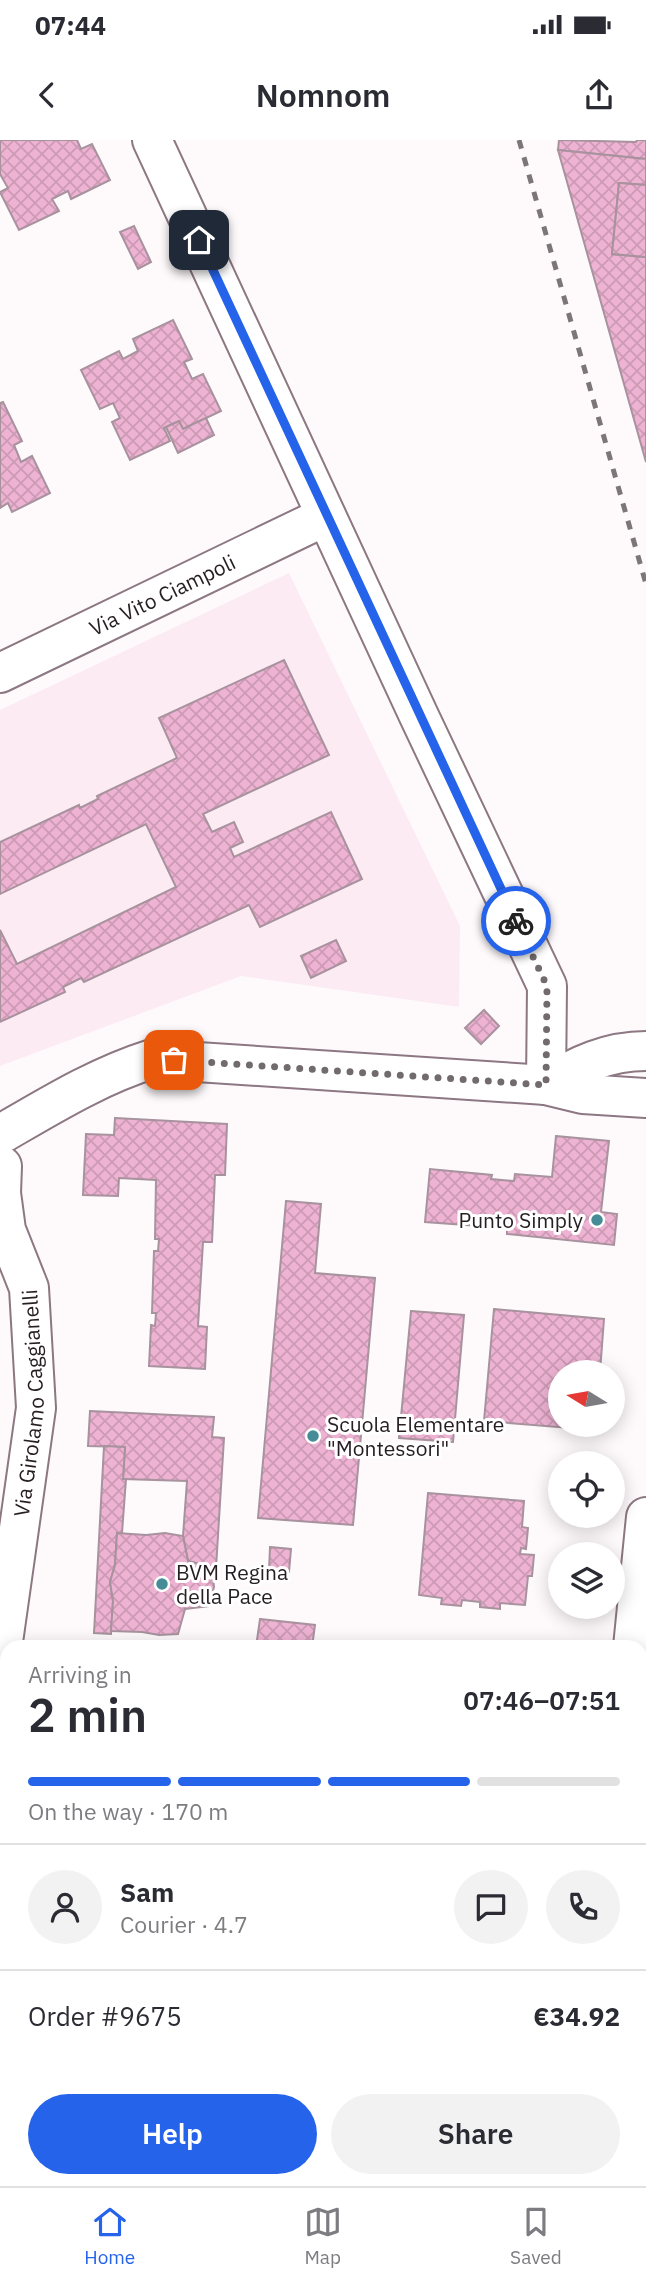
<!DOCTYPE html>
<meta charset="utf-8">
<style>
body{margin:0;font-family:"IBM Plex Sans",sans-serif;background:#f2f2f3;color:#2b2b33;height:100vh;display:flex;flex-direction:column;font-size:26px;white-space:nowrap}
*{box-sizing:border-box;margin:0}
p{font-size:23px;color:#7c7c81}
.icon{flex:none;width:38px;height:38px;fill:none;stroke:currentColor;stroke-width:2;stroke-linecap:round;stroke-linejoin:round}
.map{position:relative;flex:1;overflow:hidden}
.details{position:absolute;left:0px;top:1500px;width:648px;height:548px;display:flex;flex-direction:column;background:#fff;border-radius:21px 21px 0 0;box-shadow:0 4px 18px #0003}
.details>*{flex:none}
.needle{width:46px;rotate:281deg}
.fabs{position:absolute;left:548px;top:1220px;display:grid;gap:14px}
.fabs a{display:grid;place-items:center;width:77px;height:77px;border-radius:50%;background:#fff;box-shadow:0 4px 18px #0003;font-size:35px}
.pin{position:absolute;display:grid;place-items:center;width:60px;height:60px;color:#fff;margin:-30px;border-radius:14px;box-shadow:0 4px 10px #0006}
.courier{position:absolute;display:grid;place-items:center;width:70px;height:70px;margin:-35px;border:5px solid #2563eb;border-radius:50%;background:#fff;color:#222;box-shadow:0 2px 9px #0007}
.head em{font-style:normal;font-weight:600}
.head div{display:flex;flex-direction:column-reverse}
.head{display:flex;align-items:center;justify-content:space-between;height:119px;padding:0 28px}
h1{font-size:46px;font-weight:600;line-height:52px}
.bar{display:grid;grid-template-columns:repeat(4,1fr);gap:10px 7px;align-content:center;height:84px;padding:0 28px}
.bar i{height:9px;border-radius:5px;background:#e1e1e2}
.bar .current{background:#2563eb}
.bar p{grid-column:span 4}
.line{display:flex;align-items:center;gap:18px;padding:0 28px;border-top:2px solid #e1e1e2}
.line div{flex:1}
.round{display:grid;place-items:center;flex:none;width:74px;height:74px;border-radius:37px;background:#f2f2f3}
.cta{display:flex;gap:14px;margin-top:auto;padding:14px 28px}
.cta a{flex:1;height:80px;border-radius:42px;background:#2563eb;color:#fff;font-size:28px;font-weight:600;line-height:80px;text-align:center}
.cta a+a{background:#f2f2f3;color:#2b2b33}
.status{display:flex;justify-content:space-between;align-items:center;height:49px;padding:0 35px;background:#fff;direction:ltr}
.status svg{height:19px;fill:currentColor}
header{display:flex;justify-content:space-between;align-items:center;height:91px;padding:0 28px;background:#fff;font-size:32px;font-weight:600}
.tab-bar{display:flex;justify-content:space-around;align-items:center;height:98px;border-top:2px solid #e1e1e2;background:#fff;font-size:19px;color:#7c7c81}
.tab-bar a{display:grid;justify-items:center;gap:4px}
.tab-bar .current{color:#2563eb}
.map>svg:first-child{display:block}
</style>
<div class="status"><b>07:44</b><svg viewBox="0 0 49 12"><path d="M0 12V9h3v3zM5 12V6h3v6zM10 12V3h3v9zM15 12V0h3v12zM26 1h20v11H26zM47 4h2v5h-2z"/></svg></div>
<header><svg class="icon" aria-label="back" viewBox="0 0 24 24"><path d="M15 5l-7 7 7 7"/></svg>Nomnom<svg class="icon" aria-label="share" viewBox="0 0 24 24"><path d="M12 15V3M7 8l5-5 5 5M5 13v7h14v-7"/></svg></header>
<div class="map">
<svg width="646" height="2046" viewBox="0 0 646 2046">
<defs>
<pattern id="building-cross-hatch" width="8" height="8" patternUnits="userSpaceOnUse" patternTransform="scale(1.75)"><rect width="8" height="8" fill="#eeb3d3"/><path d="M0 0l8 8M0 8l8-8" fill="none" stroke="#cc9ab5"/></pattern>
</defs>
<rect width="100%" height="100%" fill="#fefafc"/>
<!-- built -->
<g fill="#fdebf4">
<path d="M289,433L460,786L459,867L241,836L0,926V570Z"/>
<path d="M646,1711V2046H477L480,2040H640V1722Z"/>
</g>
<!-- building -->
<g fill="url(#building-cross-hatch)" stroke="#a7929d" stroke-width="2">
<path d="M0,0H77L81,9L92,4L110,40L71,59L68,51L52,59L59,71L19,90L0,52L8,48L0,34Z"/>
<path d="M559,0L636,2L637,0H646V19L558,10Z"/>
<path d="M558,10L646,19V45L619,43L612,114L646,117V322Z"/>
<path d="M619,43L646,45V117L612,114Z"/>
<path d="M134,86L151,122L138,129L120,92Z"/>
<path d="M173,180L192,219L184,222L192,239L203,234L221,271L183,289L179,281L164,288L170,301L130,320L112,282L120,278L113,263L100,269L81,230L119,211L123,219L138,211L133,199Z"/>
<path d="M3,262L22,301L14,305L21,322L32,316L50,353L12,372L8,363L0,368V263Z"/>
<path d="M206,278L214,295L178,313L166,287L179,281L183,289Z"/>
<path d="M284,520L329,615L203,674L212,692L234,682L243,702L230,708L234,717L331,672L362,739L260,787L249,765L84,842L81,838L63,847L65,852L0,882V790L17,824L176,747L146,684L0,754V702L79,665L80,668L98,659L97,656L177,618L159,578Z"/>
<path d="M336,800L346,821L311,838L301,816Z"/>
<path d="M484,870L499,886L481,904L465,888Z"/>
<path d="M115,978L227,984L225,1035H215L212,1102H203L198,1186L207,1187L205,1229L149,1226L151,1185L155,1186L156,1173H152L154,1111H158L159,1099H155L156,1040L119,1038L118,1056L83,1055L86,994L114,995Z"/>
<path d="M556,996L609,1001L601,1072L617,1074L614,1105L507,1094V1088L425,1082L430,1029L492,1035L491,1039L514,1041L515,1034L552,1037Z"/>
<path d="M286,1061L321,1064L315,1133L375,1138L353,1385L258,1378Z"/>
<path d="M494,1169L604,1179L600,1232H560V1284H596L595,1290L484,1281Z"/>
<path d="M411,1171L464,1175L453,1302L399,1298Z"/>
<path d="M90,1271L214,1277L212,1297L224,1298L216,1428L188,1421L183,1396L187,1341L123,1339L125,1307L88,1306Z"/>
<path d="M104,1306L125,1307L123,1339H126L122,1393H117L115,1425L110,1442L113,1461L111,1494L94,1493Z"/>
<path d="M428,1353L524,1361L522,1387L528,1388L526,1409L521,1408L520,1414L534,1415L532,1436H528L525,1465L500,1463V1469L480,1467V1462L462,1460L461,1466L441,1464L442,1458L419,1455Z"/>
<path d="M117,1393L146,1395L165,1393L183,1396L188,1421L212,1428L214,1447L209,1466L185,1469L178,1494L159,1495L142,1492L111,1491L113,1461L110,1442L115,1425Z"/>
<path d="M270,1407L291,1409L289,1432L269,1431Z"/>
<path d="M260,1479L315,1485L312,1507H256Z"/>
<path d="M230,2040H351L348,2046H322L310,2041L308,2046H228Z"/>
</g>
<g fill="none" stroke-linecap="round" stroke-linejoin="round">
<defs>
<g id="minor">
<path d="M152,0L419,576L547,846L546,945"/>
<path id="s1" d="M0,533L326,376"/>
<path d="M546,945C578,925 608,911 646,911"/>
<path d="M1,994C51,965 98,936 152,919L546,945L583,954L646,958"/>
<path id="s2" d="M0,1523L36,1268L29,1148L6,1090L1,1053L2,1026"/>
<path d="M166,2046L167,2040"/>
</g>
<g id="major">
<path d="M633,1507L646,1377"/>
<path d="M0,2041L18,2046"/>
<path d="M418,2046L420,2040"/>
<path d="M453,2046L456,2040"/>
</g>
</defs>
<!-- minor casing -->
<use href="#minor" stroke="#8c7782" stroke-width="42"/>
<!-- major casing -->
<use href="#major" stroke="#8c7782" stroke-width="42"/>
<!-- path -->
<g stroke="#b8b3b5" stroke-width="4.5" stroke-dasharray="5 5" stroke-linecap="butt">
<path d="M0,1633L7,1635"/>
<path d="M219,2046L222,2040"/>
</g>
<!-- minor -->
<use href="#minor" stroke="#fff" stroke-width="38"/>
<!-- major -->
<use href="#major" stroke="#fff" stroke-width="38"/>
<!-- rail -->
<g stroke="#7d7679" stroke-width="5" stroke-dasharray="9 9" stroke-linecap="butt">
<path d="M519,0L646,444"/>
<path d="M640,2007L646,1998"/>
<path d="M617,2046L620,2040"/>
</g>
</g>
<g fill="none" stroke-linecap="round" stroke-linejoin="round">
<!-- done -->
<path stroke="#726b6e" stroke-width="7" stroke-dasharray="0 12.6" d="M174,920L546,945L547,846L516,781"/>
<!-- route -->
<path stroke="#2563eb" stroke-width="9" d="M199,100L516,781"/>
</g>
<!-- markers -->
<g fill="#468c97" stroke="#fff" stroke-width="2.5">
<circle cx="597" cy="1080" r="7"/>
<circle cx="313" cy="1296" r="7"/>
<circle cx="162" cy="1444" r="7"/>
</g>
<g text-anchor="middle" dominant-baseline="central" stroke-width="6" stroke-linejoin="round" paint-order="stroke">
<!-- street labels -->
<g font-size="21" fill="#261e22" stroke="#fff">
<text stroke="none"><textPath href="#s1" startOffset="180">Via Vito Ciampoli</textPath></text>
<text stroke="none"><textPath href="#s2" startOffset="262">Via Girolamo Caggianelli</textPath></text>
</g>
<!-- poi labels -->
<g font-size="21" fill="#261e22" stroke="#fff" text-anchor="start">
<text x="583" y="1080" text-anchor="end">Punto Simply</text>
<text x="327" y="1284">Scuola Elementare<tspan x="327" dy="24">"Montessori"</tspan></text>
<text x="176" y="1432">BVM Regina<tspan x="176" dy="24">della Pace</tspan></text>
</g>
</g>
</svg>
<div class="fabs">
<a><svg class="needle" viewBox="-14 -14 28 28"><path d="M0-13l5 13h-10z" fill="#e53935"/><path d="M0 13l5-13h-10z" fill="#7c7c81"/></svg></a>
<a><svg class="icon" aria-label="locate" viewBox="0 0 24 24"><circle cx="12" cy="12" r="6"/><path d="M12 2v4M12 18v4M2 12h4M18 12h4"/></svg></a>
<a><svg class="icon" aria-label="layers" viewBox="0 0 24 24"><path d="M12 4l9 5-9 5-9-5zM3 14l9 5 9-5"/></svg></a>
</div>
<div class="pin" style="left:174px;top:920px;background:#ea580c"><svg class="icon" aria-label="bag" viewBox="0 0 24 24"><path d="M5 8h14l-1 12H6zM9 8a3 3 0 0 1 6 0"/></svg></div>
<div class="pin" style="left:199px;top:100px;background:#1f2937"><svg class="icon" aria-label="home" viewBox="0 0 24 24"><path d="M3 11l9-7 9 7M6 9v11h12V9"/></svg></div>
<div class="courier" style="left:516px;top:781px"><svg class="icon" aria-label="bike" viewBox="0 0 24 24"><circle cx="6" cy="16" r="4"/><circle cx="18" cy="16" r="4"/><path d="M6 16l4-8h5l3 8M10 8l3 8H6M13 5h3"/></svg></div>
<section class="details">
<div class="head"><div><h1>2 min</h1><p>Arriving in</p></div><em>07:46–07:51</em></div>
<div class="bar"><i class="current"></i><i class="current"></i><i class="current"></i><i></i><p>On the way · 170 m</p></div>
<div class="line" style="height:126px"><a class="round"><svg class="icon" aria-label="person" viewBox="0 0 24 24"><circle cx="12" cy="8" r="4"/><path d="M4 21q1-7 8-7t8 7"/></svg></a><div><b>Sam</b><p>Courier · 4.7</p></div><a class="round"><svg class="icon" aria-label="chat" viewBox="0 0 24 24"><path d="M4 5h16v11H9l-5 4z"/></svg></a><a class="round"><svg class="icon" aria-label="phone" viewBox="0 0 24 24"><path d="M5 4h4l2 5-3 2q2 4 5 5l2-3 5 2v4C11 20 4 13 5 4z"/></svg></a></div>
<div class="line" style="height:91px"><div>Order #9675</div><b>€34.92</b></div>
<div class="cta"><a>Help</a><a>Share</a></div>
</section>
</div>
<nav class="tab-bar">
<a class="current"><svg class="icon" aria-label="home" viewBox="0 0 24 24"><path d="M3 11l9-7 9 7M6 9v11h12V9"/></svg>Home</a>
<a><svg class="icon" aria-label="map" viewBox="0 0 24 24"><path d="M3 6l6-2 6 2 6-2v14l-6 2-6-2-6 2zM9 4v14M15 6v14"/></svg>Map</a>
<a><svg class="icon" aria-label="saved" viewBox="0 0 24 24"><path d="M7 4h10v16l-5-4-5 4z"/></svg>Saved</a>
</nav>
